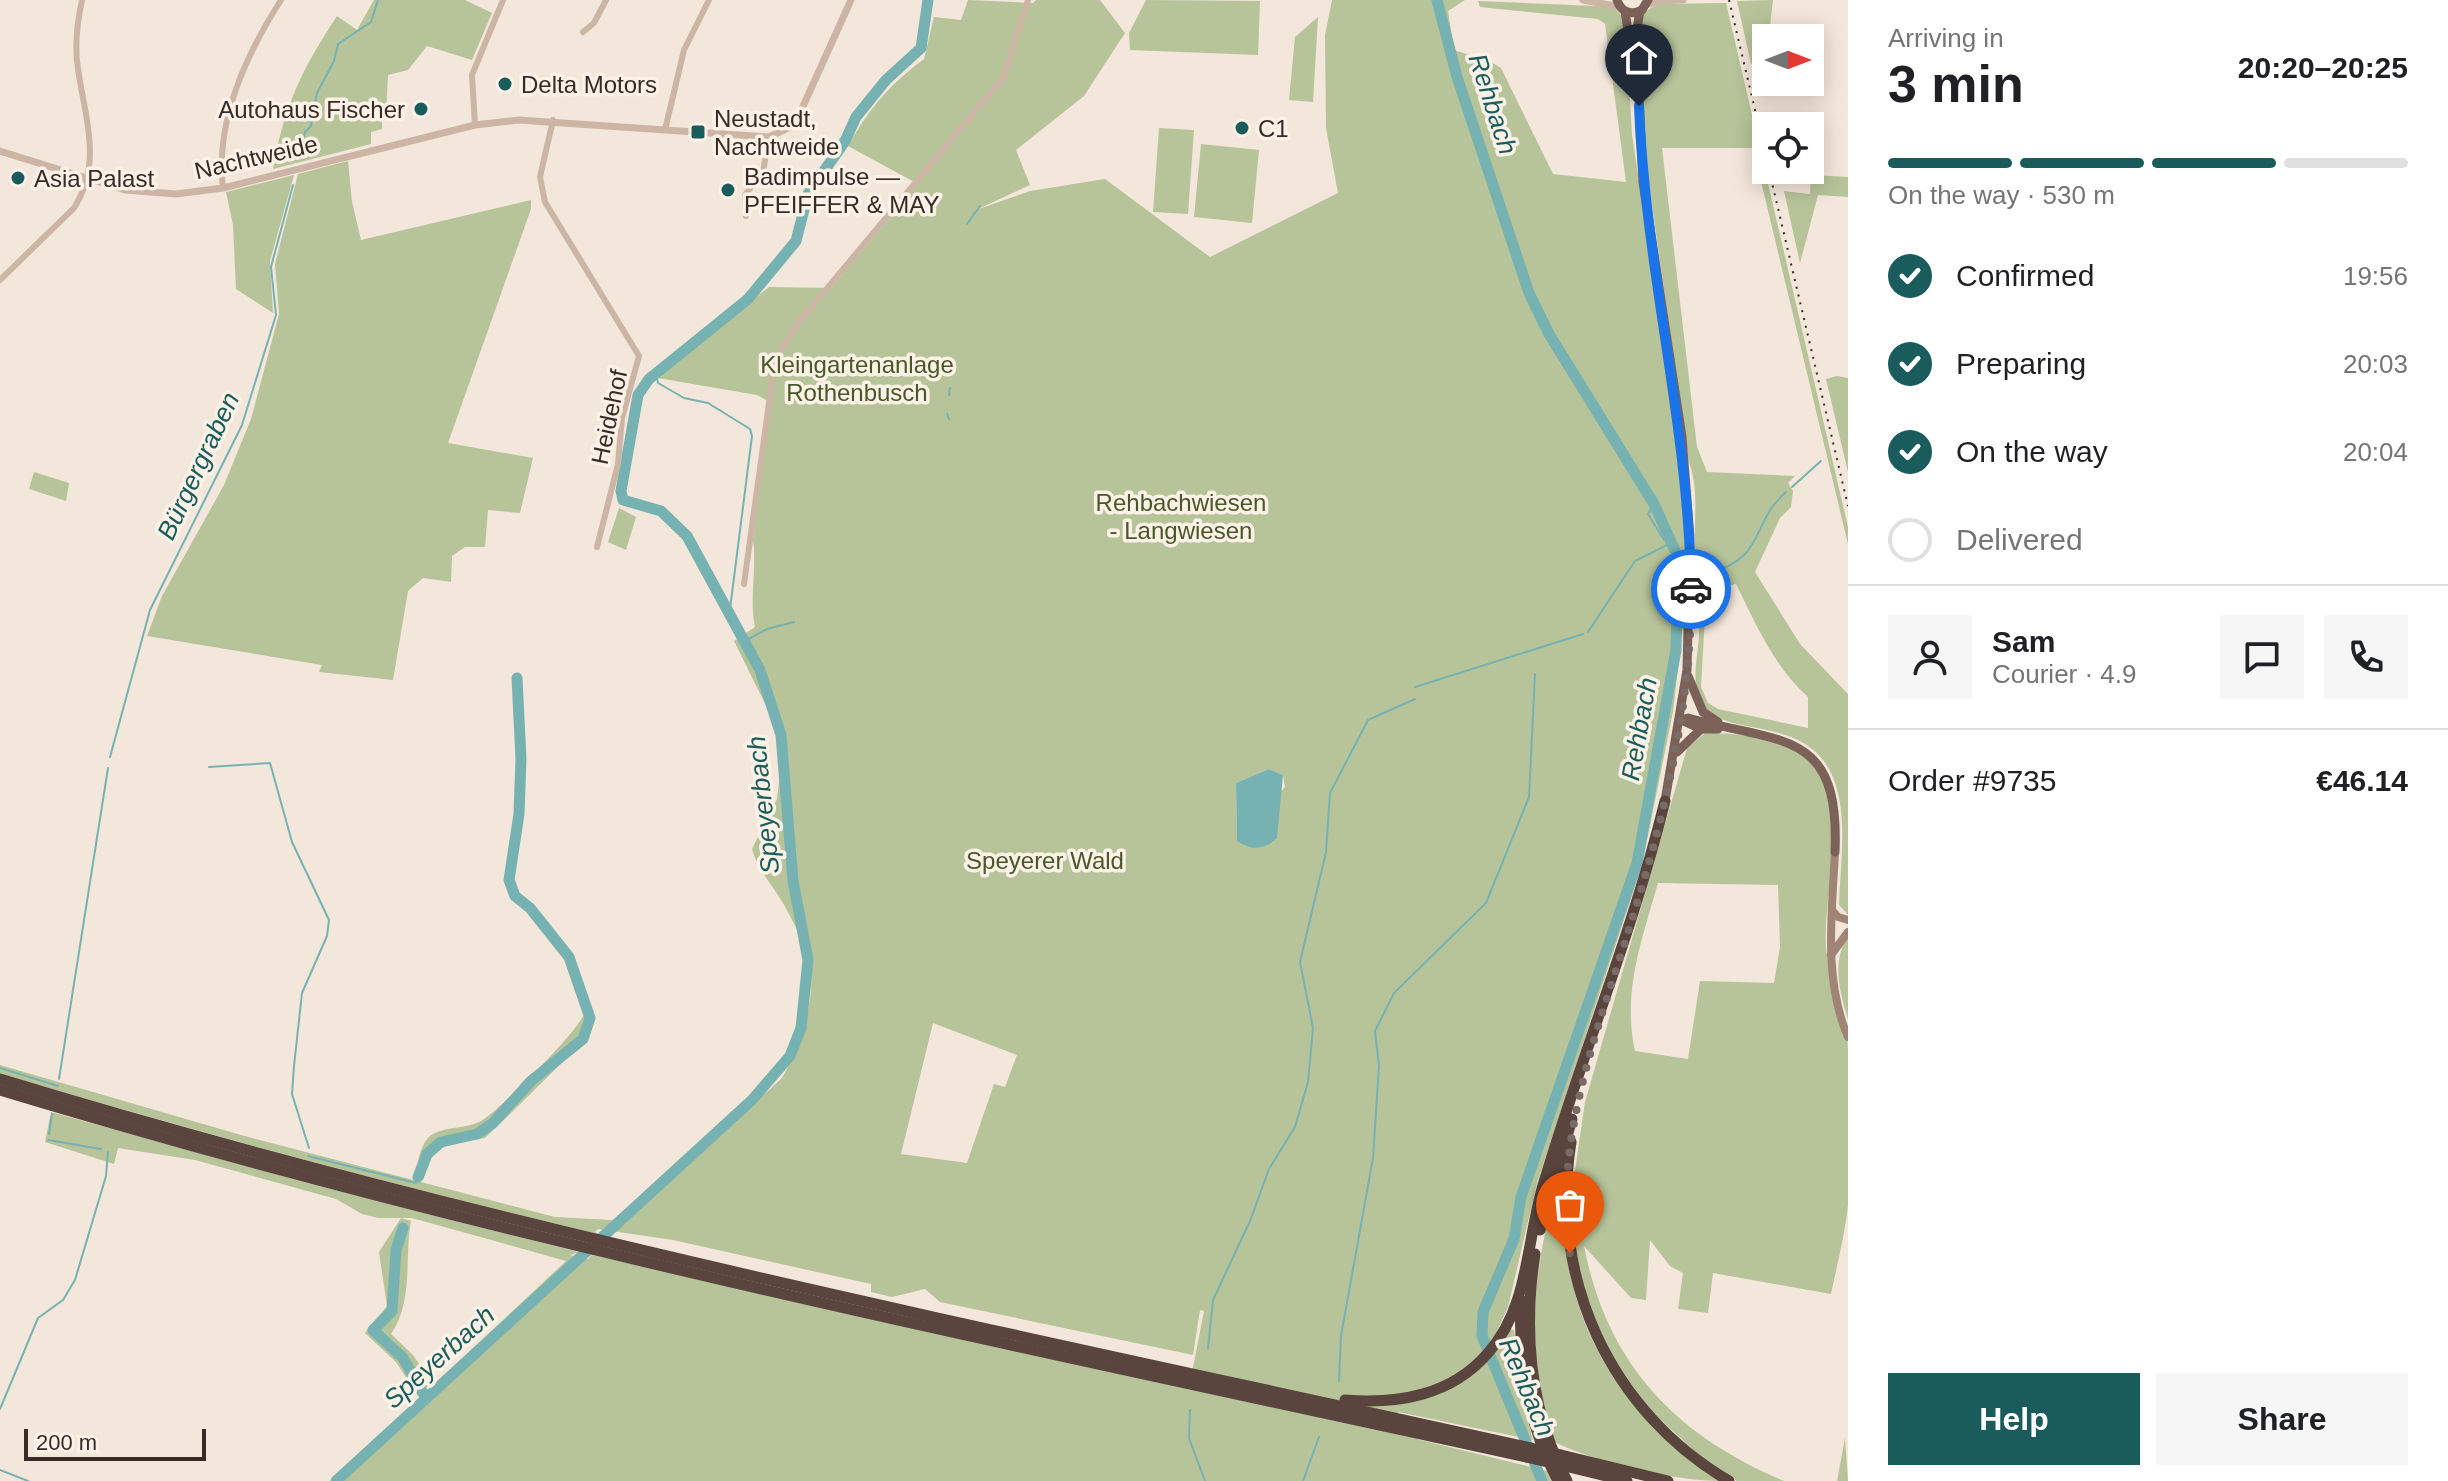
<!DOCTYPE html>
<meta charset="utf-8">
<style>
body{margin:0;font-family:Helvetica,sans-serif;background:#f6f6f6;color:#202124;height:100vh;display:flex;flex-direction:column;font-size:30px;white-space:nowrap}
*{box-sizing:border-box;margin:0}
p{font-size:26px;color:#757577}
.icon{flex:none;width:44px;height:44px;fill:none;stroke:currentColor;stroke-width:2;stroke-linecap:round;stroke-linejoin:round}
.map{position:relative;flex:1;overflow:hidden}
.sheet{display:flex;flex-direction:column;background:#fff;width:600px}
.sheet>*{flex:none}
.needle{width:52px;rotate:90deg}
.buttons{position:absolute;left:1752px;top:24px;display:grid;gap:16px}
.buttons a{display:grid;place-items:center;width:72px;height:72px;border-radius:0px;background:#fff;box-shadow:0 4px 20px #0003;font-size:40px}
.scale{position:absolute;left:24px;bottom:20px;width:182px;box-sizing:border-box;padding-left:8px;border:4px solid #382b27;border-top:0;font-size:22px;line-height:28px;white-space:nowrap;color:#382b27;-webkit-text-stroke:6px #fbf1e7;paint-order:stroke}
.pin{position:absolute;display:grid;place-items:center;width:68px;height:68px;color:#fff;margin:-82px -34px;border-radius:50% 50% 50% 0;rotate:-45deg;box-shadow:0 0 8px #0007}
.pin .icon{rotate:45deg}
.courier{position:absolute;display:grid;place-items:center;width:80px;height:80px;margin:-40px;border:6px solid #1a73e8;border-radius:50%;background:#fff;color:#222;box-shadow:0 2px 10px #0007}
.headline em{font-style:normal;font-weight:800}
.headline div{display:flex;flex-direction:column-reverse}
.headline{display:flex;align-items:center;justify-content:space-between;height:136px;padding:0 40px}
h1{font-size:52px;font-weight:800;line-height:60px}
.bar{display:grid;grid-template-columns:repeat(4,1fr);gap:12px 8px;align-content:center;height:96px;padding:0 40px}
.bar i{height:10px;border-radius:6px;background:#e0e0e0}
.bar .current{background:#1a5b5c}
.bar p{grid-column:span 4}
.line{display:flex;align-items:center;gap:20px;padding:0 40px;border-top:2px solid #e0e0e0}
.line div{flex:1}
.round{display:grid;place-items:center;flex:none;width:84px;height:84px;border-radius:0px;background:#f6f6f6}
ol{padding:0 40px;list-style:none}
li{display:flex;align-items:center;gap:24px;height:88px}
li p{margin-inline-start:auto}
li .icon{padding:8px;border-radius:50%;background:#1a5b5c;color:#fff;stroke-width:4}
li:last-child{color:#757577}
li i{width:44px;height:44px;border:4px solid #e0e0e0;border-radius:50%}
.cta{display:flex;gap:16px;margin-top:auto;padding:16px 40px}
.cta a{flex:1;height:92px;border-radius:0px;background:#1a5b5c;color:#fff;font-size:32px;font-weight:800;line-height:92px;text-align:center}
.cta a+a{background:#f6f6f6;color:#202124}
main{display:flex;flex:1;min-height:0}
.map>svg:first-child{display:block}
</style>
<main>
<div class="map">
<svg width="1848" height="1481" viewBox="0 0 1848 1481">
<rect width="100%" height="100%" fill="#f3e6da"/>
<!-- green -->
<g fill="#b7c399" fill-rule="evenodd">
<path d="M374,0H465L492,13L472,60L427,46L408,70L388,75L386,114H382V129L371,132V144L273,169C284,106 302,69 337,16L357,30Z"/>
<path d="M968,0L1033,3L1036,0H1100L1125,33L1084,96L1016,150L1030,185L976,210L1030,191L1105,179L1210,257L1338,193L1326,128L1325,35L1332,0H1465L1448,11L1454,50L1491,62L1501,68L1553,174L1626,182L1605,24L1598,19L1480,7L1478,1L1596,6C1614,7 1619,8 1626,25L1632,135L1669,378L1686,543L1687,590L1673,712L1642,865L1537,1183L1508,1307L1492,1342L1474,1360L1457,1375L1399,1404L1449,1388L1509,1329L1514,1330L1524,1409L1533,1440L1398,1412L1392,1433L1547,1471L1551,1481H331L566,1261L412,1218H378L362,1214L336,1199L195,1160L118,1148L114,1164L45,1142L51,1112L315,1185L579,1252L570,1255L588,1259L592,1255L1189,1388L1204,1311L1200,1310L1193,1355L940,1302L925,1289L892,1297L871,1292V1284L673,1240L598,1229L595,1232L598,1234C397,1186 198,1132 0,1074V1065L241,1135L555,1217L611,1220L620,1225L781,1079C800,1051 818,994 809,960C804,942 792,919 783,903C772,884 758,871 752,849L777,799L784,742L734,641L755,627C749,598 757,570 753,540L770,402L757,395L658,378L769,287L831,288L918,184L848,146C869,109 890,84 924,59L934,17L961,20ZM1269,769L1283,775L1285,787L1237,841L1236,783ZM933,1023L1017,1055L1005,1087L994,1084L967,1163L901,1154Z"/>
<path d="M1146,0L1260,1L1258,55L1130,50L1129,33Z"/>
<path d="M1773,0L1766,63L1751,64L1737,1Z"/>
<path d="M1726,3L1848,527V544L1753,148H1662L1697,447L1707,472L1795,476L1788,483L1793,491L1791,507L1780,518L1755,572L1800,644L1848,694V915L1839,905C1840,867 1847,826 1837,789C1814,705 1719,746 1699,698C1691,679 1699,652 1699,631C1700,603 1696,574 1695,546C1694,516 1699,490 1689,462L1644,150L1639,16L1657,4ZM1736,584C1756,624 1774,667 1808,697V728L1718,709L1708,703L1701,687L1706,599L1714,589Z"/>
<path d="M1318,17L1313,102L1289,100L1295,37Z"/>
<path d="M1159,128L1194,130L1188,214L1153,212Z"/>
<path d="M1201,144L1259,150L1252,223L1194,217Z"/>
<path d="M348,161L352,202L361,240L531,200V209L448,443L533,458L520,513L488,510L485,547H465L452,556L451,582L423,578L408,591L393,680L319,672L322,665L147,636L162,596L224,485L251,419L279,314L275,264L298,174Z"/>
<path d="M294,175L270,261L273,313L236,289L233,225L226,192Z"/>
<path d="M1811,175L1848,177V197L1818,195L1800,263L1784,191L1810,194Z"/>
<path d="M1837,376L1848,378V472L1826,379Z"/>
<path d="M34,472L69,483L66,501L29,489Z"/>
<path d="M619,508L636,517L626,550L608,542Z"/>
<path d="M1705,733C1745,733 1809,739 1826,784C1845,834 1823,895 1826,947C1829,981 1846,1014 1848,1047C1848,1098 1848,1154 1848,1205C1845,1234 1837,1265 1831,1294L1713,1273L1708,1313L1678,1309L1683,1273L1670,1266L1650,1240L1646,1300L1631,1298L1584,1246C1607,1364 1675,1435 1784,1481H1737L1702,1458L1648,1408L1613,1358L1589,1305L1573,1241L1571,1198L1585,1102L1687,748ZM1658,883L1778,885L1780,947L1774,983L1700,981L1688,1059L1635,1051C1622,993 1642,939 1658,883Z"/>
<path d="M1848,937V1019C1840,994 1831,960 1848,937Z"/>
<path d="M583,1016L594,1017L585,1040L508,1116L485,1138L445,1144L432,1157L423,1180L414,1178C418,1164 420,1141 433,1134C447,1126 467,1129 481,1121C499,1111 575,1034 583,1016Z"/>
<path d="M1565,1152C1565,1181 1562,1210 1565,1238C1574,1345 1636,1425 1723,1481C1673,1481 1597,1463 1552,1441C1521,1333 1536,1258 1565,1152Z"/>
<path d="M401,1218L411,1221C404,1258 414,1301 391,1334L413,1355L432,1382L418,1396L396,1362L365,1333L387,1306L379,1252Z"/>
<path d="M1845,1438L1848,1481H1837Z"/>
</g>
<!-- water -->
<path fill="#77b2b2" d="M1269,769L1283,775L1277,838C1264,850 1252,851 1237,841L1236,783Z"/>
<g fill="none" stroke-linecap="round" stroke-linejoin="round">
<!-- stream -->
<g stroke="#77b2b2" stroke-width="2">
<path d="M300,153L305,132L311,126L317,93L334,61L338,44L371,22L378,0"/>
<path d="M967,224L980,206"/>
<path d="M656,374L658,383L684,398L708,403L750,429L752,436L729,617"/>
<path d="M949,395L950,388"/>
<path d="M947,414L949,419"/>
<path d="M1792,487L1821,461"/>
<path d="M1654,504L1648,514L1664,540"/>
<path d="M1706,575C1769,556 1748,526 1786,492"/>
<path d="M1588,632L1635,561L1667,545"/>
<path d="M745,641L767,629L794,622"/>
<path d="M1415,687L1583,634"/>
<path d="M110,757L150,610L242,425L276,315L271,267L293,185"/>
<path d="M209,767L270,763L292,842L329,920L327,936L302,993L294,1066L292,1094L309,1148"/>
<path d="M0,1068L58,1086"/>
<path d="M59,1079L108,768"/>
<path d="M49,1134L52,1114"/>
<path d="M48,1140L101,1149"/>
<path d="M308,1156L416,1183"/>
<path d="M1208,1348L1213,1300L1250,1221L1269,1169L1295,1127L1308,1082L1313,1028L1300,962L1326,852L1330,793L1368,720L1415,699"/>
<path d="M1339,1381L1341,1336L1373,1158L1379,1066L1375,1031L1394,993L1486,903L1529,797L1535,674"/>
<path d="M0,1409L38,1318L63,1300L75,1280L106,1176L108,1152"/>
<path d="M1190,1410L1189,1438L1205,1481"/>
<path d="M0,1470L28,1481"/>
<path d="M1303,1481L1319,1437"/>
</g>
<!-- river -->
<g stroke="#77b2b2" stroke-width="11">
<path d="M1437,0L1457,77L1529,293L1549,334L1654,504L1678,557L1676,650L1637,863L1521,1197L1514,1239L1483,1312L1482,1336L1542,1481"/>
<path d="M418,1177L427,1154L441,1142L477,1134L493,1123L531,1081L583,1039L590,1018L569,957L530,908L515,896L509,880L519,814L521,759L517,678"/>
<path d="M403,1228L396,1250L392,1311L373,1330L403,1358L426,1398"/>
<path d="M336,1481L752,1100L790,1056L801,1028L808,960L793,881L781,735L760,670L687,536L661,511L623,500L621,491L638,395L649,379L748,299L796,241L808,194L845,141L856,117L886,80L921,48L928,0"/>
</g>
<!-- minor -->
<g stroke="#ccb5a5" stroke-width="6">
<path d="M583,32L594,23L606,0"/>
<path d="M553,120L540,177L545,202L639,356L622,418L618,464L597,547"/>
<path d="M475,125L472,75L503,0"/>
<path d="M665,130L684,50L709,0"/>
<path d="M223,188C215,121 246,55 281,0"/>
<path d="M746,216L745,195L763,172L769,137"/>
<path d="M0,280L74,208C103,162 85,118 78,69C74,45 77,23 82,0"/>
<path d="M744,584L775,360L798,323L1003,78L1028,0"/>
</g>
<!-- tertiary -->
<g stroke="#ccb5a5" stroke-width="7">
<path d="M1583,0L1620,7"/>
<path d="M1646,5L1659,1L1683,0"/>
<path d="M0,151L125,190L176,194L223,188L475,125L519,120L769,137L790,127L800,113L851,0"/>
</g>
<!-- secondary -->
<g stroke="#a08476" stroke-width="8">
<path d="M1835,852C1832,913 1823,979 1848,1037"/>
<path d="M1832,910L1838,917L1848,920"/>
<path d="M1831,955L1848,932"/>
</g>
<!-- primary -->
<g stroke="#7b6157" stroke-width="9">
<path d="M1617,0C1621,12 1631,16 1642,10L1648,0"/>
<path d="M1625,11L1631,50"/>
<path d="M1640,11L1636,34L1643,182L1682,437L1690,538L1687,670L1665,801"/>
<path d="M1688,676L1703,712L1718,722"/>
<path d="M1681,720L1688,718C1783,744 1840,729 1835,852"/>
<path d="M1681,720L1701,729H1718"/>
<path d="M1677,752L1701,729"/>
</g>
<!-- motorway -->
<g stroke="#59453d" stroke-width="11">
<path d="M0,1079C500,1231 1012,1333 1522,1446"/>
<path d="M0,1090C501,1242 1015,1345 1526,1457"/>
<path d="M1571,1142C1549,1278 1610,1411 1729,1481"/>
<path d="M1540,1230L1572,1119"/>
<path d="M1535,1254C1523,1332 1530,1411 1567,1481"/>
<path d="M1521,1300C1518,1363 1528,1425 1558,1481"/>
<path d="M1345,1400C1398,1404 1451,1396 1488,1353C1530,1306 1526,1239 1544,1182C1582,1054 1633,931 1665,801"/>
<path d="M1561,1455L1668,1481"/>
<path d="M1565,1466L1627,1481"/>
</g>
<!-- rail -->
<g stroke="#382b27" stroke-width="2" stroke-dasharray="2 6" stroke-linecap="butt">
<path d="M1729,0L1766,156"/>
<path d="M1769,170L1848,506"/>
</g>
<!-- motorway-bridge -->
<g stroke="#59453d" stroke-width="11">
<path d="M1522,1446L1561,1455"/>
<path d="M1526,1457L1565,1466"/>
</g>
</g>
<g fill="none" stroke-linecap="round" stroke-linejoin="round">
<!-- done -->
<path stroke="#796c66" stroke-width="8" stroke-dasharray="0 14.4" d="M1570,1253C1553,1137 1600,1025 1633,916C1666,811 1692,700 1691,589"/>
<!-- route -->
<path stroke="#1a73e8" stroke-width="10" d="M1639,106C1645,268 1689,426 1691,589"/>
</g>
<!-- markers -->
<g fill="#1a5b5c" stroke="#fbf1e7" stroke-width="3">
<circle cx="505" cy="84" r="8"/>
<circle cx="421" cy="109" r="8"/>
<circle cx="1242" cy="128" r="8"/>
<rect x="690" y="124" width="16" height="16" rx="4"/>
<circle cx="18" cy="178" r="8"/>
<circle cx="728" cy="190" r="8"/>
</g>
<g text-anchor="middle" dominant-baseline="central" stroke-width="7" stroke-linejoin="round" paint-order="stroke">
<!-- poi labels -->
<g font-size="24" fill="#382b27" stroke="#fbf1e7" text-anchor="start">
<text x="521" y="84">Delta Motors</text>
<text x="405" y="109" text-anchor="end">Autohaus Fischer</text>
<text x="714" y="118">Neustadt,<tspan x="714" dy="28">Nachtweide</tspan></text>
<text x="1258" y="128">C1</text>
<text x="744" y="176">Badimpulse —<tspan x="744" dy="28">PFEIFFER &amp; MAY</tspan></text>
<text x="34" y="178">Asia Palast</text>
</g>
<!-- street labels -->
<g font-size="24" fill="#382b27" stroke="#fbf1e7">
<text transform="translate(256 157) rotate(-13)">Nachtweide</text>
<text transform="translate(609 417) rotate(-78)">Heidehof</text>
</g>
<!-- park labels -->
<g font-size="24" fill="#495829" stroke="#fbf1e7">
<text x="857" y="364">Kleingartenanlage<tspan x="857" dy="28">Rothenbusch</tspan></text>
<text x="1181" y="502">Rehbachwiesen<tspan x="1181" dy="28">- Langwiesen</tspan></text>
<text x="1045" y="860">Speyerer Wald</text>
</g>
<!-- water labels -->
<g font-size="26" font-style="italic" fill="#1a5b5c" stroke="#fbf1e7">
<text transform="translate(1493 104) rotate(72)">Rehbach</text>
<text transform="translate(198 466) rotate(-65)">Bürgergraben</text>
<text transform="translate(1639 729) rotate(-80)">Rehbach</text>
<text transform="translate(763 805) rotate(-96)">Speyerbach</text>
<text transform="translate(439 1357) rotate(-42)">Speyerbach</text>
<text transform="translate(1527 1387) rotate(67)">Rehbach</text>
</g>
</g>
</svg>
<div class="buttons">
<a><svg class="needle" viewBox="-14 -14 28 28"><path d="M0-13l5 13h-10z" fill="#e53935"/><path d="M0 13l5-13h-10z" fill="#757577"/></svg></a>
<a><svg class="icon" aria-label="locate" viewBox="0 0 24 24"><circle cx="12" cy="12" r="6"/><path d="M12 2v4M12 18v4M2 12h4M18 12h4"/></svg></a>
</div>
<div class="scale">200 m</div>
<div class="pin" style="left:1570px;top:1253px;background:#ea580c"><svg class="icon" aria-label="bag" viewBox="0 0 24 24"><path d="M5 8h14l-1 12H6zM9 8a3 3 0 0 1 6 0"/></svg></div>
<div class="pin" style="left:1639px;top:106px;background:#1f2937"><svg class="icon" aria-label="home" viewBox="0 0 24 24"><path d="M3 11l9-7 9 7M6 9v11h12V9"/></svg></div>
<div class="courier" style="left:1691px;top:589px"><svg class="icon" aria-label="car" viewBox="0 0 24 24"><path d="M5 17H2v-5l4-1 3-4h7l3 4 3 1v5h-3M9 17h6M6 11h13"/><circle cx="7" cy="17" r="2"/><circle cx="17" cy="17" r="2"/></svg></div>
</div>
<section class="sheet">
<div class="headline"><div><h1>3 min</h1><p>Arriving in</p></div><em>20:20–20:25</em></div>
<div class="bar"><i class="current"></i><i class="current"></i><i class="current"></i><i></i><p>On the way · 530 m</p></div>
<ol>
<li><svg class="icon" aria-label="check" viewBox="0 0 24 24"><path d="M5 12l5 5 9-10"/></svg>Confirmed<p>19:56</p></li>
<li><svg class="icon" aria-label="check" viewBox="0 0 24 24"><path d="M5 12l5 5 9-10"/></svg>Preparing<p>20:03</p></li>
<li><svg class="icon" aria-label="check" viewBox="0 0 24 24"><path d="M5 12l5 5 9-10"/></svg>On the way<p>20:04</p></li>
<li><i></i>Delivered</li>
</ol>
<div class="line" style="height:144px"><a class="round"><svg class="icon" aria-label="person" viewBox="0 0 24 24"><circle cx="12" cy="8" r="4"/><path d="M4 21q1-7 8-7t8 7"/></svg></a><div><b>Sam</b><p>Courier · 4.9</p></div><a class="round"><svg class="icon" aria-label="chat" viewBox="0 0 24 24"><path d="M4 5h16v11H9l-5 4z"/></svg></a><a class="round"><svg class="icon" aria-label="phone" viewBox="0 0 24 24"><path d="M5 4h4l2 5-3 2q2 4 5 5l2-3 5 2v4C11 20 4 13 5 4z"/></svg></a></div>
<div class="line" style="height:104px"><div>Order #9735</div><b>€46.14</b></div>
<div class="cta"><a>Help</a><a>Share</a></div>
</section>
</main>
